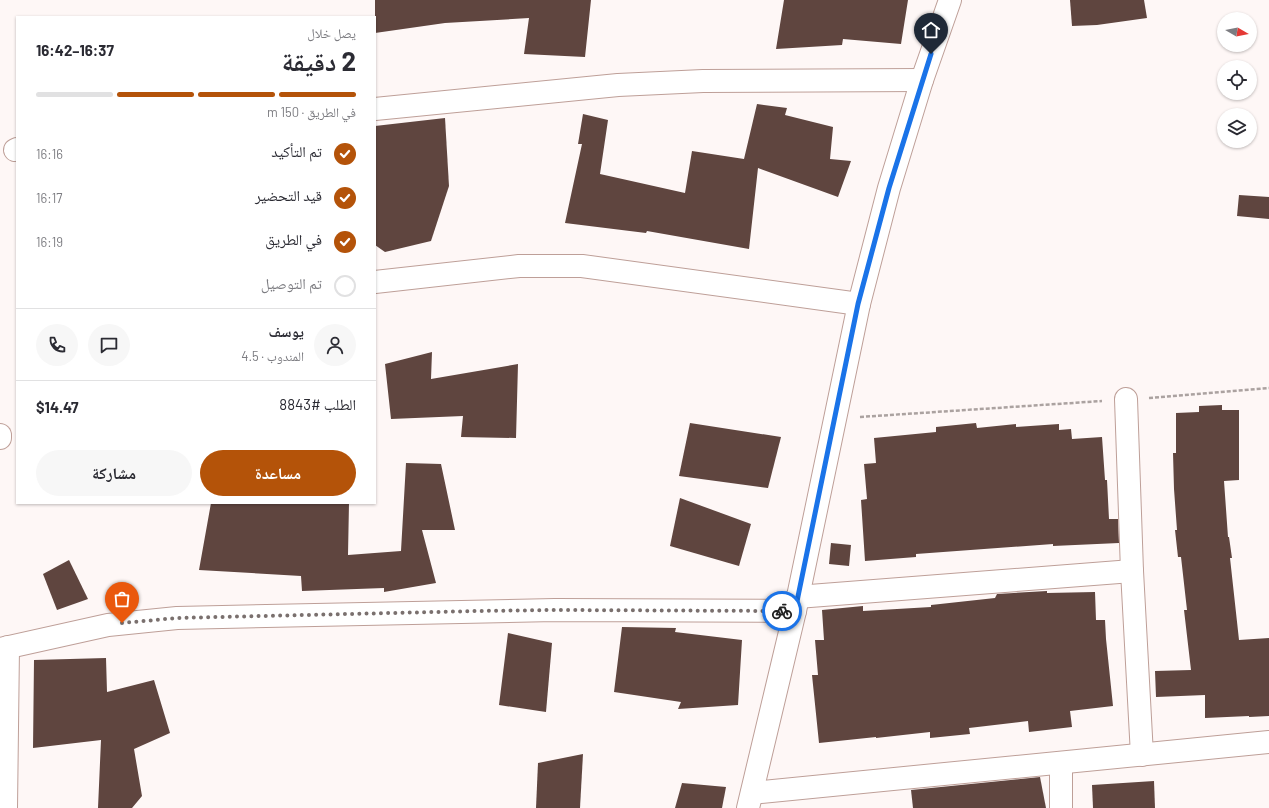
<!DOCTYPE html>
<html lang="ar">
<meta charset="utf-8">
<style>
body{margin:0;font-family:Barlow,"Noto Naskh Arabic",sans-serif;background:#f7f7f7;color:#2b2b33;direction:rtl;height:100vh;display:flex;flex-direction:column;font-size:15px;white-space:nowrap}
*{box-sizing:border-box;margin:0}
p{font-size:13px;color:#7c7c81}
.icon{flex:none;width:22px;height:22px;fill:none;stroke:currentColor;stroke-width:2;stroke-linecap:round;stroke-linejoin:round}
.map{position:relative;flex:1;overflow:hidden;direction:ltr}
.details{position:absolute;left:16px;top:16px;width:360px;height:488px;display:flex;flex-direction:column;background:#fff;border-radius:0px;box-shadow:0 1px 3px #0004;direction:rtl}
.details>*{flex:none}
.needle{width:26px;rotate:99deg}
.fabs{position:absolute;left:1217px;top:12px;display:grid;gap:8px}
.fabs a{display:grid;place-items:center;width:40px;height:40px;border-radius:50%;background:#fff;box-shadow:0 1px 3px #0004;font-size:20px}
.pin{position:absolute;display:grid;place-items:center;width:34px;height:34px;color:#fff;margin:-41px -17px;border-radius:50% 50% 50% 0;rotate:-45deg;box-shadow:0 0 4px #0007}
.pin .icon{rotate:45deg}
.courier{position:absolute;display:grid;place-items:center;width:40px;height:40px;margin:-20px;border:3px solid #1a73e8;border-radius:50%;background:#fff;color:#222;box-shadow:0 1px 5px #0007}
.overview em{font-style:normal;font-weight:700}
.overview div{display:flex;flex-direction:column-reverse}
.overview{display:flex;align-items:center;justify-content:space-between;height:68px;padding:0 20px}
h1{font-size:26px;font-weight:700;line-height:30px}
.bar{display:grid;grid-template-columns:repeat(4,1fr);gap:6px 4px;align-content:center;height:48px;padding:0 20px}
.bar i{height:5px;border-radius:3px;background:#e1e1e2}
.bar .active{background:#b45309}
.bar p{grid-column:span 4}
.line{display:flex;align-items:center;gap:10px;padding:0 20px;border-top:1px solid #e1e1e2}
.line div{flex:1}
.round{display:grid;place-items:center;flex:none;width:42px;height:42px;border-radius:21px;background:#f7f7f7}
ol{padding:0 20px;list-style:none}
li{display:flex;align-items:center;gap:12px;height:44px}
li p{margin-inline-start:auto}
li .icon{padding:4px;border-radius:50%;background:#b45309;color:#fff;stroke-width:4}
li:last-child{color:#7c7c81}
li i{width:22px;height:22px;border:2px solid #e1e1e2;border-radius:50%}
.button{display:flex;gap:8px;margin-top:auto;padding:8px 20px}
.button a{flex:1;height:46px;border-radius:24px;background:#b45309;color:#fff;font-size:16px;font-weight:700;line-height:46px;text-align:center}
.button a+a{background:#f7f7f7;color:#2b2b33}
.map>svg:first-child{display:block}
</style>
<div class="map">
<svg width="1269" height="808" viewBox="0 0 1269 808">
<rect width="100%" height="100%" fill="#fef7f6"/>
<!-- building -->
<g fill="#5f453f">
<path d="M375,0H591L585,57L524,54L529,18L445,23L375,33Z"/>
<path d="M784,0H908L901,44L843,39L842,45L776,49Z"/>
<path d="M1070,0H1144L1147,18L1097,25L1072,26Z"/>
<path d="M757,104L787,108L785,115L833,127L830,159L851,161L838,197L758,168L749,249L647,231L646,233L565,223L582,144H578L583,114L608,120L600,174L685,193L692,151L744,159Z"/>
<path d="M445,118L449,186L431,241L385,252L375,245V126Z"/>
<path d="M1239,195L1269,197V219L1237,216Z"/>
<path d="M432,352L431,379L518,364L516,438L461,437L463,416L391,419L385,364Z"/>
<path d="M1222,405V410H1239V480L1224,481L1228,537H1229L1232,558H1230L1239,640L1269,638V716L1249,717V716L1205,718V695L1156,697L1155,671L1191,670L1184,610H1187L1181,557H1178L1175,530H1177L1174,489L1173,453H1176V413L1199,412V406Z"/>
<path d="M690,423L781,437L768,488L679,476Z"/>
<path d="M976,423L977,428L1016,424V427L1059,424V430L1071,429L1072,439L1102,437L1105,480H1107L1109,519H1118L1119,543L1053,546V544L916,554V557L865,561L861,500L867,499L864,464L876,463L874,438L936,432V427Z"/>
<path d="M406,463L441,464L455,530H422L436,583L384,592V588L302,591L301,576L199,570L211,503H349L348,555L401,551Z"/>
<path d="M680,498L751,524L739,566L670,546Z"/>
<path d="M831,543L851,545L849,566L829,564Z"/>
<path d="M69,560L88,599L57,610L43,574Z"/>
<path d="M1047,591V593L1095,592L1096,620H1105L1106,639L1113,706L1070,711L1072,727L1029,732L1028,721L969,728L970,734L930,738V732L876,738V737L819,743L812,675H818L815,640H824L822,610L863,606V611L931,607V605L995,598L997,594Z"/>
<path d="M622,627L676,628L675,632L742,640L738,705L678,709L681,702L614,692Z"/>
<path d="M508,633L552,643L546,712L499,705Z"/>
<path d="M106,658L107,692L154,680L170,733L134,749L142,796L132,808H98L101,740L33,748L34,660Z"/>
<path d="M583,754L580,808H536L538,763Z"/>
<path d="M1040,777L1046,808H913L911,790Z"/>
<path d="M1154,781L1155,808H1093L1092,785Z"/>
<path d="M682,783L726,787L722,808H675Z"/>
</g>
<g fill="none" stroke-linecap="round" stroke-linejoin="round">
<defs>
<g id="minor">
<path d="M375,109L618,85L703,81L922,80"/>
<path d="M15,150L17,149"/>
<path d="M375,282L519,266H582L859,304"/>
<path d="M1126,399L1132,571L1142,755"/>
<path d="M0,435V438"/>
<path d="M797,597L1132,571"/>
<path d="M0,649L108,625L177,618L555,610L795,611"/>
<path d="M1061,763V808"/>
<path d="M752,793L1269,742"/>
<path d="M6,808L8,647"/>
<path d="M748,808L795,611L859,304L889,188L922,80L950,0"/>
</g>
</defs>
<!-- minor casing -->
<use href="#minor" stroke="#be9f98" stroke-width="24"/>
<!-- path -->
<g stroke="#aba2a0" stroke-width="2.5" stroke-dasharray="4 2" stroke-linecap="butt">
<path d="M1149,398L1269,388"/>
<path d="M860,417L1102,401"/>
</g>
<!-- minor -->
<use href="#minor" stroke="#fff" stroke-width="22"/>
</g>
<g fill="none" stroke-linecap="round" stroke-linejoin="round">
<!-- done -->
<path stroke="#7a706e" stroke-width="4" stroke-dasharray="0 7.2" d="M122,623L177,618L479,611L555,610L782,611"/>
<!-- route -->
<path stroke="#1a73e8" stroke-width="5" d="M782,611H795L858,304L889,188L931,54"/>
</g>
</svg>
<div class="fabs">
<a><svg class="needle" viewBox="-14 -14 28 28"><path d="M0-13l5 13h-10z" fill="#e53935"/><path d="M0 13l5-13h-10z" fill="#7c7c81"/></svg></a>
<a><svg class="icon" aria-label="locate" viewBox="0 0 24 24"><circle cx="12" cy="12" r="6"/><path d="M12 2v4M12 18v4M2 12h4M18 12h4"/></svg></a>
<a><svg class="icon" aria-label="layers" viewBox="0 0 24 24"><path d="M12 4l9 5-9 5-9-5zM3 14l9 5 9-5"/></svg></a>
</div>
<div class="pin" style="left:122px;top:623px;background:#ea580c"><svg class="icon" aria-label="bag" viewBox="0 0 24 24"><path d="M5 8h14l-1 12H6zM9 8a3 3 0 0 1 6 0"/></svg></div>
<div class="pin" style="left:931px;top:54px;background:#1f2937"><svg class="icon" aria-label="home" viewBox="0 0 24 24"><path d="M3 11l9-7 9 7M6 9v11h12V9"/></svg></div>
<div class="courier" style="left:782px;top:611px"><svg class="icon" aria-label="bike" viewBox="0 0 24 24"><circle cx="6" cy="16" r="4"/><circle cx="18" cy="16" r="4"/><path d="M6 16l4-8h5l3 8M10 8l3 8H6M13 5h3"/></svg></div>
<section class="details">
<div class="overview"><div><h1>2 دقيقة</h1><p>يصل خلال</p></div><em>16:37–16:42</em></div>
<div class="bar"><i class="active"></i><i class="active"></i><i class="active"></i><i></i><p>في الطريق · 150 m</p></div>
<ol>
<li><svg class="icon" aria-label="check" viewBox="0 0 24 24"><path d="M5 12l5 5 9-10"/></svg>تم التأكيد<p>16:16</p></li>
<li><svg class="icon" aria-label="check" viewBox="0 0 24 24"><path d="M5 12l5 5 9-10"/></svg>قيد التحضير<p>16:17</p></li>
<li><svg class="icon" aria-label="check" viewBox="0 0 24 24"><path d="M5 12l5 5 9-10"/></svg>في الطريق<p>16:19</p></li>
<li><i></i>تم التوصيل</li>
</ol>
<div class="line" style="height:72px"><a class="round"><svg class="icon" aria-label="person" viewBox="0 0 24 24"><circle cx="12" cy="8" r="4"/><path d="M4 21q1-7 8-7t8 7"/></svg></a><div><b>يوسف</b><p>المندوب · 4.5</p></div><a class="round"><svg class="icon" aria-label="chat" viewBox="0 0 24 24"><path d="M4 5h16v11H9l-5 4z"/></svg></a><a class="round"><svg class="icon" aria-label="phone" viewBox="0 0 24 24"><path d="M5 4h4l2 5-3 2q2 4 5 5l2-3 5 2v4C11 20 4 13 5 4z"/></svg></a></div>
<div class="line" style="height:52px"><div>الطلب #8843</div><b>$14.47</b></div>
<div class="button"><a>مساعدة</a><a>مشاركة</a></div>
</section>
</div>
